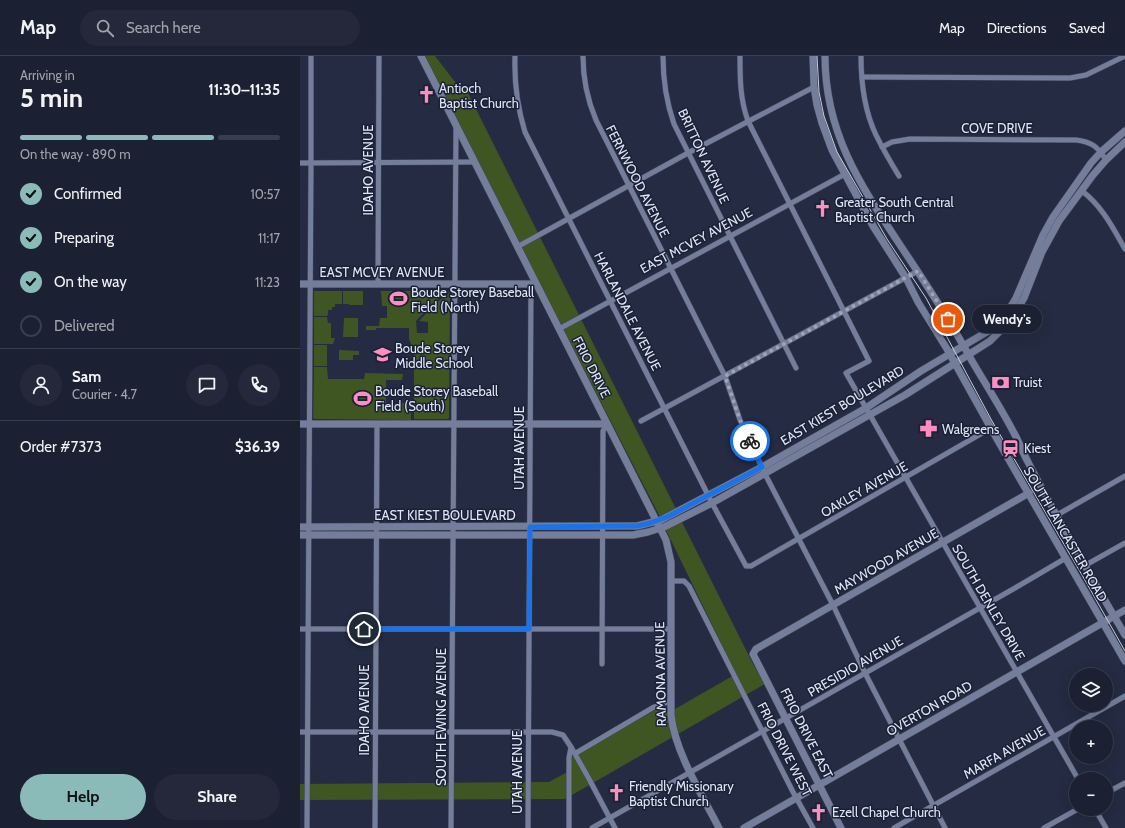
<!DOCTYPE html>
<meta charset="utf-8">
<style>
body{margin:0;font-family:Cabin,sans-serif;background:#24283a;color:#f1f3f6;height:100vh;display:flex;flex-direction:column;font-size:15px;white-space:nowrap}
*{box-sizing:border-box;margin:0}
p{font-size:13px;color:#a0a3ac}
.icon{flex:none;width:22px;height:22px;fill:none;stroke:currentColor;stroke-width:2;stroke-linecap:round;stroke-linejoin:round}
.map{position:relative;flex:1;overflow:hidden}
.sheet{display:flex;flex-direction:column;background:#1b2032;width:300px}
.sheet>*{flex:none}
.fabs{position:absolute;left:769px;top:612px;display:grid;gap:8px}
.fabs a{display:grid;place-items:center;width:44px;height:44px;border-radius:50%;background:#1b2032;box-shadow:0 4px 16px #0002,0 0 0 1px #393e4d;font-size:20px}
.pin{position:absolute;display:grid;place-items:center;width:34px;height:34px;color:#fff;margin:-17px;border:2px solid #fff;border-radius:50%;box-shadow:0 1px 4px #0007}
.courier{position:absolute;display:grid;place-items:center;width:40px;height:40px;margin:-20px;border:3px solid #1a73e8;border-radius:50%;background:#fff;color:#222;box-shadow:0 1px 5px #0007}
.bubble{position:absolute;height:28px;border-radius:14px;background:#1b2032;box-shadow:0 4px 16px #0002,0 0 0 1px #393e4d;font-size:13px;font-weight:700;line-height:28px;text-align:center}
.overview em{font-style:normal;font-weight:700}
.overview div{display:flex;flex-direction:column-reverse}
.overview{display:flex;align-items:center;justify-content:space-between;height:68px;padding:0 20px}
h1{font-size:26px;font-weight:700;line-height:30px}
.bar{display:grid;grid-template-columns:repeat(4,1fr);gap:6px 4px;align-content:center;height:48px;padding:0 20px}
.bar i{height:5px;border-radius:3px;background:#393e4d}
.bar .on{background:#8bbbb9}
.bar p{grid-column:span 4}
.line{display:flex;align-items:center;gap:10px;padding:0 20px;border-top:1px solid #393e4d}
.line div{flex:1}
.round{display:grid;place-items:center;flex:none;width:42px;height:42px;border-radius:21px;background:#24283a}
ol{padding:0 20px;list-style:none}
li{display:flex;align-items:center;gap:12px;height:44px}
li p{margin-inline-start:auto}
li .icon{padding:4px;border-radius:50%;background:#8bbbb9;color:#111;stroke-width:4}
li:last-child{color:#a0a3ac}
li i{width:22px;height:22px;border:2px solid #393e4d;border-radius:50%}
.primary-button{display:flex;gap:8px;margin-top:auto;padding:8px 20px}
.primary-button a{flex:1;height:46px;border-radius:24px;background:#8bbbb9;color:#111;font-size:16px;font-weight:700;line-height:46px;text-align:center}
.primary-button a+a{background:#24283a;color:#f1f3f6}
header{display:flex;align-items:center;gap:24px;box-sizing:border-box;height:56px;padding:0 20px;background:#1b2032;border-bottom:1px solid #393e4d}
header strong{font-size:19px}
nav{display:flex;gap:22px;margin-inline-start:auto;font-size:14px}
.search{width:280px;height:36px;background:#24283a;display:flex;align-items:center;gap:10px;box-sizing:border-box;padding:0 14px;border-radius:22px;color:#a0a3ac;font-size:15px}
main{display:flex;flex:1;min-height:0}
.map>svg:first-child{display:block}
</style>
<header>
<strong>Map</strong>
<div class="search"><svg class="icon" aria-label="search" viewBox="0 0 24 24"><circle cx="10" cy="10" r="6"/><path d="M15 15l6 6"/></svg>Search here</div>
<nav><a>Map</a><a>Directions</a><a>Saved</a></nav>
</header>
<main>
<section class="sheet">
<div class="overview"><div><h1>5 min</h1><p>Arriving in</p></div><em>11:30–11:35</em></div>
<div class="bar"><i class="on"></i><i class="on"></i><i class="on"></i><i></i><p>On the way · 890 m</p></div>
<ol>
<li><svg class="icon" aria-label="check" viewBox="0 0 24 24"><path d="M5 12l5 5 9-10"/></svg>Confirmed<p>10:57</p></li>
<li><svg class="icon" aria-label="check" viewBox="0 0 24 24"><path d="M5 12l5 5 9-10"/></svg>Preparing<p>11:17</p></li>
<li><svg class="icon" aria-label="check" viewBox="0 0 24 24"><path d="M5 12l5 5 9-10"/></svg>On the way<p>11:23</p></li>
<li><i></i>Delivered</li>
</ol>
<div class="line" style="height:72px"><a class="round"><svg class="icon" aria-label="person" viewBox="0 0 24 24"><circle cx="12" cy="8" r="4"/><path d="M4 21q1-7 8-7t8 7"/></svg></a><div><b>Sam</b><p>Courier · 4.7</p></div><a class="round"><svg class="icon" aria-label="chat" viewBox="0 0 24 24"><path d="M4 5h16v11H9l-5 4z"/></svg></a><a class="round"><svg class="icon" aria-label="phone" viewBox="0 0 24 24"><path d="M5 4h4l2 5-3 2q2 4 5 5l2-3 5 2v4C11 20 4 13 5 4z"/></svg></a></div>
<div class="line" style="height:52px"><div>Order #7373</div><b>$36.39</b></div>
<div class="primary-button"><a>Help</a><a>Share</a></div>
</section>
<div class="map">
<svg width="825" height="772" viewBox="0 0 825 772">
<rect width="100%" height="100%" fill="#242b42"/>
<!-- green -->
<g fill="#3f5622">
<path d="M126,0H135L159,31L167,35L376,453L360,461L162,76L129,12Z"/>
<path d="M14,235H42V248H35V251H32V254H28V258L27,260H14Z"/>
<path d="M43,235H63V249H49V248H43Z"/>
<path d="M80,235H149L132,248L116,265L117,277H128V266L119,265L134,249L150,236L149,362L148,363H114V296L109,283V272H76V274H66V270H79L80,262H87V250H82L81,236Z"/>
<path d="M14,261H27L28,267H31V282H35L33,288H14Z"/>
<path d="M44,262H58V281H43Z"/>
<rect x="14" y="289" width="13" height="21"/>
<path d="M39,294L59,295V299H53V304H39Z"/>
<path d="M14,311H27L28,323H64L65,317L103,318L102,324H86V347H107V343L111,344V364L15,363L13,362Z"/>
<path d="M382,466L453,608L465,628L265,743L0,744V728L249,726L271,714V702L357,653L368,651V657L436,618L366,474Z"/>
</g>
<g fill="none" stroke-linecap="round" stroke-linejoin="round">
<defs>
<g id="street">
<path d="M215,0C214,28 217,50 225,76L412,447L446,510H451L691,372"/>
<path d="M283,0C283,23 287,43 296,64L425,320L440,364L465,418L533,549L565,617L645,772"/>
<path d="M363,0C363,24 366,45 374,68L496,312"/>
<path d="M440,0C440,23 440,43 448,65L569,305L546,317L778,723"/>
<path d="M561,0C561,27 564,54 576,79C583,93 591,107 599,120"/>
<path d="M562,21L770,22L786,19L825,0"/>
<path d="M582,91L592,86L610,83L776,84C792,86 797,90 806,104"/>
<path d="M0,107L175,106"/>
<path d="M782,135C802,150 813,172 825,193"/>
<path d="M217,191L388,97L514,31"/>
<path d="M78,228L79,0"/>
<path d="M259,273L545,118"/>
<path d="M341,365L618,215"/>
<path d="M757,459L825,420"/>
<path d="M784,510L825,487"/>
<path d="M371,525H384L389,530L493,736L513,772"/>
<path d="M0,573H371"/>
<path d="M302,608L303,375L307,368"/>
<path d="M0,676H252L263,679L271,691L288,721L315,772"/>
<path d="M276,697L354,651L371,645"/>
<path d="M806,737L825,727"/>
<path d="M795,753L806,772"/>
<path d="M7,772L11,107V0"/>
<path d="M75,772L77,368"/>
<path d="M151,772L156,70"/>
<path d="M228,772L231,228"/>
<path d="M269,772V702L271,691"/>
<path d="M292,772L715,532L766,502"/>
<path d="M594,772L825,640"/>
<path d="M744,772L778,753"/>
</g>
<g id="secondary">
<path d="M121,0L366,484L371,506V659C375,696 402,739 419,772"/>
<path d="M513,0L514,31L517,49L522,67L532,94L573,170L606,222L618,246L647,293L697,383L825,605"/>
<path d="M525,0C525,83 566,137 610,204C632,237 653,270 672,305C686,329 701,352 714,377C719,386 723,397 728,406C758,465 792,522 825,579"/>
<path d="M0,228H236"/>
<path d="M0,368H307"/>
<path d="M0,471L324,470H337L361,464L462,411L566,352L621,315L690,274L705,260L716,242L743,179L753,161L791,107L801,96L825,75"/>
<path d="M0,479H333L348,476L364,471L412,447L605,339L690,285L707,268L718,252L724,242L742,196L759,165L793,119L806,104L825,86"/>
<path d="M444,772L825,554"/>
<path d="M541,772L453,598L456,593L729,437"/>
</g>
</defs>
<!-- street casing -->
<use href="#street" stroke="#404659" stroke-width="6"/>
<!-- secondary casing -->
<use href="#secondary" stroke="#404659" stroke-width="8"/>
<!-- street -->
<use href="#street" stroke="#747d99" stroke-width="5"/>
<!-- secondary -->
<use href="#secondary" stroke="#747d99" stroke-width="7"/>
<!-- tram -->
<path stroke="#c8cdde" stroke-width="1" d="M517,0L519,36L524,60L537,96L587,183L626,242L692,365L782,519L825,595"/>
</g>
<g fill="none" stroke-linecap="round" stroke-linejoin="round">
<!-- done -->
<path stroke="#9fa5b7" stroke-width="4" stroke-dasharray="0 7.2" d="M450,385L440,364L425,320L618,215L648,263"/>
<!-- route -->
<path stroke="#1a73e8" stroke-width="5" d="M64,573H229L230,471L324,470H337L350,467L367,461L462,411L450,385"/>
</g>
<!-- icons -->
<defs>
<symbol id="church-bare" viewBox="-9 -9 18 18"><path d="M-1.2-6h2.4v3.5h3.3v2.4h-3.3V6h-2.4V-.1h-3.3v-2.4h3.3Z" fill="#fd8ebf" stroke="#1a2137" stroke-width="2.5" paint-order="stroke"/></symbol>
<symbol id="stadium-bare" viewBox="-9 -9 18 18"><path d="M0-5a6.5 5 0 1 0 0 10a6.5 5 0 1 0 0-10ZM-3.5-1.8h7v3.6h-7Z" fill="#fd8ebf" stroke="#1a2137" stroke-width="2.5" paint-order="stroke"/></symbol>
<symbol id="school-bare" viewBox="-9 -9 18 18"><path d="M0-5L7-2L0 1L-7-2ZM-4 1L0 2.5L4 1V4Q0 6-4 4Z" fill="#fd8ebf" stroke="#1a2137" stroke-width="2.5" paint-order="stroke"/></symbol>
<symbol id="bank-bare" viewBox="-9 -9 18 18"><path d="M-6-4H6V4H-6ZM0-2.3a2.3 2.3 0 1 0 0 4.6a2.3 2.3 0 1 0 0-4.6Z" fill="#fd8ebf" stroke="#1a2137" stroke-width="2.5" paint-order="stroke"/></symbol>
<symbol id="pharmacy-bare" viewBox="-9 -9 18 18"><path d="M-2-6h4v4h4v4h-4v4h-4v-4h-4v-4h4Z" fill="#fd8ebf" stroke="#1a2137" stroke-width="2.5" paint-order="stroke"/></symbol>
<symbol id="station-bare" viewBox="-9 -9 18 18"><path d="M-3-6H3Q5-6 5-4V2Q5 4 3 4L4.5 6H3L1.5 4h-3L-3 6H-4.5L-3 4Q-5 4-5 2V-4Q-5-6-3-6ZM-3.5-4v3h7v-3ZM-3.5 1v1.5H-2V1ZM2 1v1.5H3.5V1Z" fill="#fd8ebf" stroke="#1a2137" stroke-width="2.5" paint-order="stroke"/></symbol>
</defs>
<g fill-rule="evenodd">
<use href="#church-bare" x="114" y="26" width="25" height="25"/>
<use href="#church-bare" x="510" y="140" width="25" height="25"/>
<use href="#stadium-bare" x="86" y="230" width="25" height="25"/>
<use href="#school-bare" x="70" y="286" width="25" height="25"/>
<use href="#bank-bare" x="688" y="314" width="25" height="25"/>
<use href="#stadium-bare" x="50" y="330" width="25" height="25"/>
<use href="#pharmacy-bare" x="616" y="360" width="25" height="25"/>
<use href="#station-bare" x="698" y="380" width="25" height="25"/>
<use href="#church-bare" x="304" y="724" width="25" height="25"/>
<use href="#church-bare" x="506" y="744" width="25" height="25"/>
</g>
<g text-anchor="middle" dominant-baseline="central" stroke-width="3" stroke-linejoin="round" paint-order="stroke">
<!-- poi labels -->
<g font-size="13" fill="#e1e6f6" stroke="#1a2137" text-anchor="start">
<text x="139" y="32">Antioch<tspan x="139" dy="15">Baptist Church</tspan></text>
<text x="535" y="146">Greater South Central<tspan x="535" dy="15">Baptist Church</tspan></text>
<text x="111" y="236">Boude Storey Baseball<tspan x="111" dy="15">Field (North)</tspan></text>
<text x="95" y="292">Boude Storey<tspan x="95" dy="15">Middle School</tspan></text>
<text x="713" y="326">Truist</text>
<text x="75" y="335">Boude Storey Baseball<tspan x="75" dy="15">Field (South)</tspan></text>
<text x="642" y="373">Walgreens</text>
<text x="724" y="392">Kiest</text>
<text x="329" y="730">Friendly Missionary<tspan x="329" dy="15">Baptist Church</tspan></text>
<text x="532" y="756">Ezell Chapel Church</text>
</g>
<!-- street labels -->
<g font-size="13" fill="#e1e6f6" stroke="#1a2137">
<text x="697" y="72">COVE DRIVE</text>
<text transform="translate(404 100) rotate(65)">BRITTON AVENUE</text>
<text transform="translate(68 114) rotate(-90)">IDAHO AVENUE</text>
<text transform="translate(338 125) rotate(63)">FERNWOOD AVENUE</text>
<text transform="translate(396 184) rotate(-28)">EAST MCVEY AVENUE</text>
<text x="82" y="216">EAST MCVEY AVENUE</text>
<text transform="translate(328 255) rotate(63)">HARLANDALE AVENUE</text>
<text transform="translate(292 311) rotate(63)">FRIO DRIVE</text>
<text transform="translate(542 349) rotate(-31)">EAST KIEST BOULEVARD</text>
<text transform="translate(219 392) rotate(-90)">UTAH AVENUE</text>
<text transform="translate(564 433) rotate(-30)">OAKLEY AVENUE</text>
<text x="145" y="459">EAST KIEST BOULEVARD</text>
<text transform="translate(766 478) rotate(60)">SOUTH LANCASTER ROAD</text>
<text transform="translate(586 505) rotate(-30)">MAYWOOD AVENUE</text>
<text transform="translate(689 546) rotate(60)">SOUTH DENLEY DRIVE</text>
<text transform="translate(555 610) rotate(-30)">PRESIDIO AVENUE</text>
<text transform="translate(360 618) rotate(-91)">RAMONA AVENUE</text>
<text transform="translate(629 652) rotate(-30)">OVERTON ROAD</text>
<text transform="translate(64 654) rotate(-90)">IDAHO AVENUE</text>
<text transform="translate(141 661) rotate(-90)">SOUTH EWING AVENUE</text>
<text transform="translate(507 677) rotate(63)">FRIO DRIVE EAST</text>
<text transform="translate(485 693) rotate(63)">FRIO DRIVE WEST</text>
<text transform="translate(704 696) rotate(-30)">MARFA AVENUE</text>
<text transform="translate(217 716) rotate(-90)">UTAH AVENUE</text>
</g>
</g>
</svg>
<div class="fabs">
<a><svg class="icon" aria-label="layers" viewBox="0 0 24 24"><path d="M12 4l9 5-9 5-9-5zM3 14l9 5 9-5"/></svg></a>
<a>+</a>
<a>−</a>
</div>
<div class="pin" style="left:648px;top:263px;background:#ea580c"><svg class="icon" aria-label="bag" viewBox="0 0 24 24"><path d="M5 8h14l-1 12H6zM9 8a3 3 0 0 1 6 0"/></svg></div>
<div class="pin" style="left:64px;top:573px;background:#1f2937"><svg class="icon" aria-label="home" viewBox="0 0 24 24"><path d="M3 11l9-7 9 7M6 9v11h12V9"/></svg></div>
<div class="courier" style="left:450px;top:385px"><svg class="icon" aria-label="bike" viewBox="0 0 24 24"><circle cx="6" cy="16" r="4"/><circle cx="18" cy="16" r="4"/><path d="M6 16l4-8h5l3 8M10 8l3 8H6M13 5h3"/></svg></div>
<div class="bubble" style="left:672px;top:249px;width:70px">Wendy's</div>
</div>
</main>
